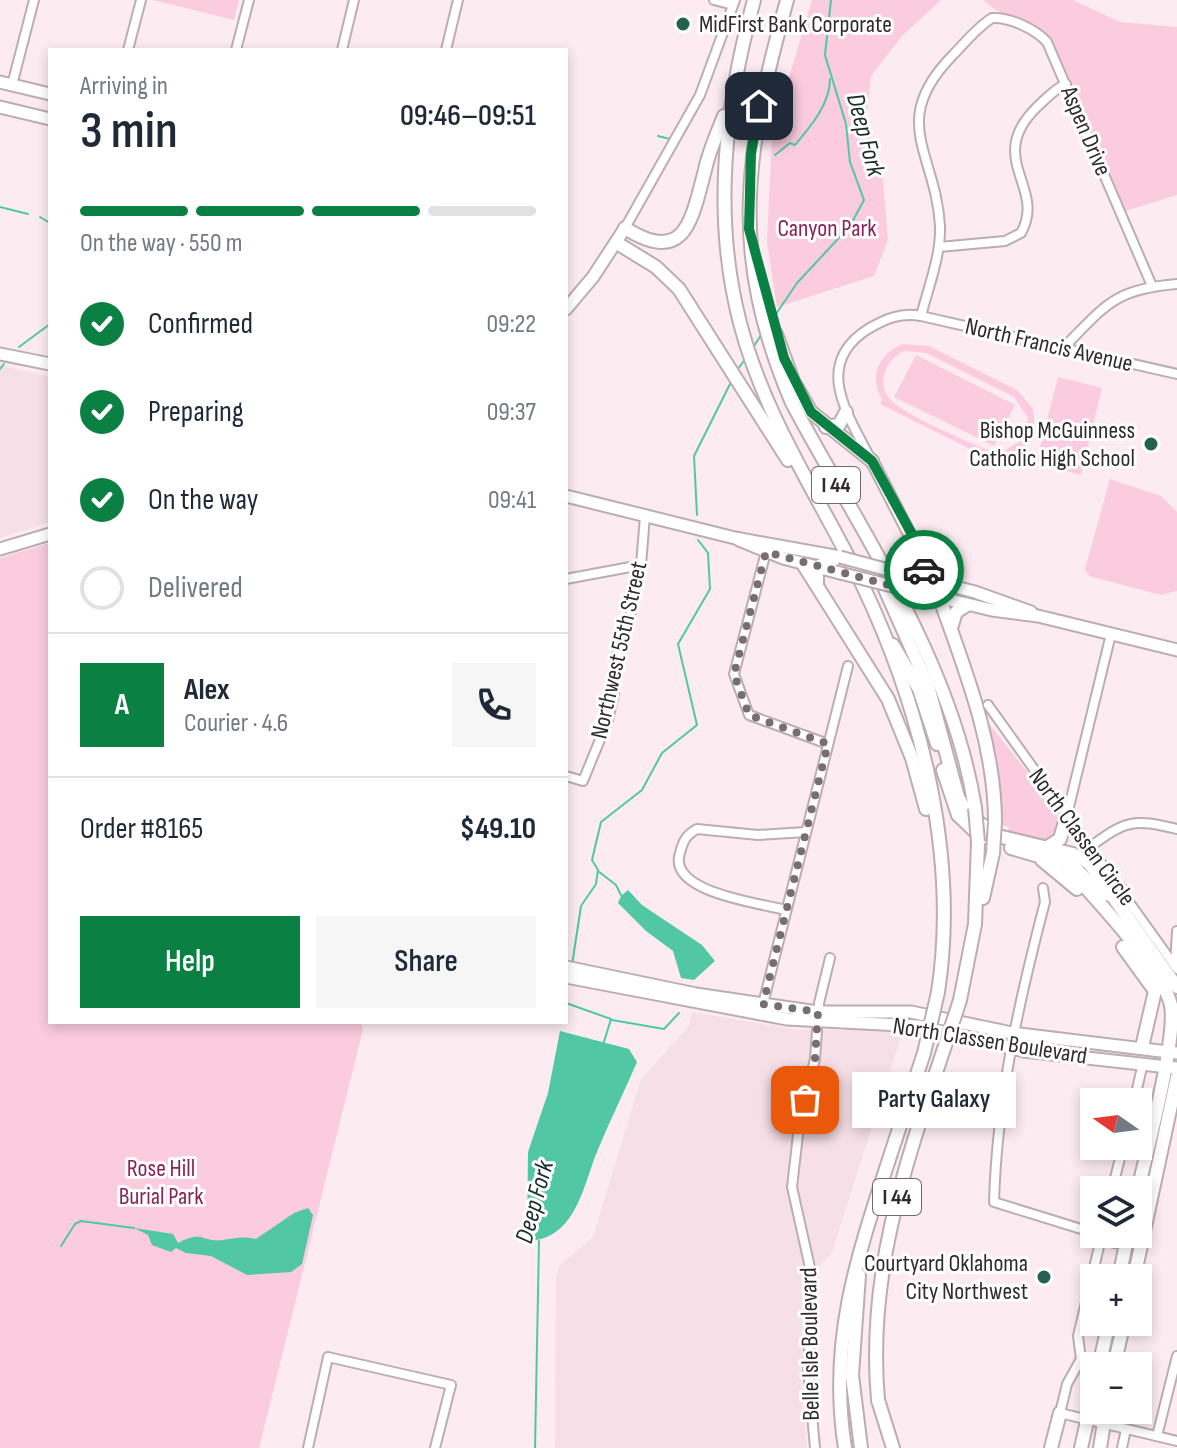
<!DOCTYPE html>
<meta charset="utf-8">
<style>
body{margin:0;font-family:"Sofia Sans Condensed",sans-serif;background:#f6f6f7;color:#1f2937;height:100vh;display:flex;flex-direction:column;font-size:30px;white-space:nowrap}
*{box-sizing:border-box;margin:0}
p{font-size:26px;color:#747a83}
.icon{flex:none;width:44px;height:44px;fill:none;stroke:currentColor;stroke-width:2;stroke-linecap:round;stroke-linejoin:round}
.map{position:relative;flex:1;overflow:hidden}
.drawer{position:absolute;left:48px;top:48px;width:520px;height:976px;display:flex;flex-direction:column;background:#fff;border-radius:0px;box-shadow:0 4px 12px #0003}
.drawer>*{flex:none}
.needle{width:52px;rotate:284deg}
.controls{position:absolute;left:1080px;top:1088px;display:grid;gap:16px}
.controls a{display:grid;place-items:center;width:72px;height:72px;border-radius:0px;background:#fff;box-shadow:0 4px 12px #0003;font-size:40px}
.pin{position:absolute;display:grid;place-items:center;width:68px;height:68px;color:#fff;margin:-34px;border-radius:16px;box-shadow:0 4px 12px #0006}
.courier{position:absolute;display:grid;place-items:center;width:80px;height:80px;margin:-40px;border:6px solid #0b8043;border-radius:50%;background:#fff;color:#222;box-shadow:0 2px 10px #0007}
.bubble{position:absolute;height:56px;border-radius:0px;background:#fff;box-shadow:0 4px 12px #0003;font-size:26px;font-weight:600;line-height:56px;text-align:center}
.summary em{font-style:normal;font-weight:600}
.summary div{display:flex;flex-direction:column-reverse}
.summary{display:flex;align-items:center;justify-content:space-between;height:136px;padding:0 32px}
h1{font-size:52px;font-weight:600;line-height:60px}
.bar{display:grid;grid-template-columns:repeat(4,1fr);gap:12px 8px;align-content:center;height:96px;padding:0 32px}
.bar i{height:10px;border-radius:6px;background:#e0e1e3}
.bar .on{background:#0b8043}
.bar p{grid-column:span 4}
.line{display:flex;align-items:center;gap:20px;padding:0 32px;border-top:2px solid #e0e1e3}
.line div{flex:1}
.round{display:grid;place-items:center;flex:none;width:84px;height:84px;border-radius:0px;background:#f6f6f7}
ol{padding:0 32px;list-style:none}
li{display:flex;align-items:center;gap:24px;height:88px}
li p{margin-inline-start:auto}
li .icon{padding:8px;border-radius:50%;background:#0b8043;color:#fff;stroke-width:4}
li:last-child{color:#747a83}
li i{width:44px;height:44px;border:4px solid #e0e1e3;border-radius:50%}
.button{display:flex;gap:16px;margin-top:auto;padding:16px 32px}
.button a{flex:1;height:92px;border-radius:0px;background:#0b8043;color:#fff;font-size:32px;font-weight:600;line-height:92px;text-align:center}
.button a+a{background:#f6f6f7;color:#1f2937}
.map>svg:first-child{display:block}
</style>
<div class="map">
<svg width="1177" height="1448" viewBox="0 0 1177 1448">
<rect width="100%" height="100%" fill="#fcecf1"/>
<!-- built -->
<g fill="#f7dfe7">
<path d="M0,365L50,377V522L0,538Z"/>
<path d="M692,1012L798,1030H903L831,1255L819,1265L806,1301L801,1378L807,1448H555L556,1279L559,1266L593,1237L641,1079L689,1026Z"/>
</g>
<!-- green -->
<g fill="#faccdd" fill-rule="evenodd">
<path d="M153,0H239L234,20Z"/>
<path d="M812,0H941L902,36L871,76L866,121L882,169L888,240L874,276L777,307L767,242L772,135Z"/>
<path d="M983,0H1073L1120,22L1177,27V195L1125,211L1054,44C1037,22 1003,20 983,0Z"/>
<path d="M903,344L929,346L1017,390L1033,409L1034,418C1035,440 1022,455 1001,458L998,463L880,404L882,399C868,377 879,353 903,344ZM904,351L926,353L1014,397L1028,418L1022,440L1004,451H990C966,441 911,418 893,402C874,386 885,360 904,351Z"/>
<path d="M916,355L1015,405L994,446L894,397Z"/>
<path d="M1058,377L1102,388L1081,475L1036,463Z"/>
<path d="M1110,479L1161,496L1177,512V591L1161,595L1089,576L1085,569Z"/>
<path d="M50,543V1022H360L363,1029L259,1448H0V558Z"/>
<path d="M982,715L1059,812L1058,834L1049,843L1007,835L1009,827L998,824Z"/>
</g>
<!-- water -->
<g fill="#52c7a3">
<path d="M628,890L642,905L702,945L715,961L694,980L681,978L673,951L646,931L618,903L621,896Z"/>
<path d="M560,1031L629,1049L637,1062C625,1090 611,1118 599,1147C583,1184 577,1240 527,1241L528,1152L548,1093Z"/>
<path d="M308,1208L313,1215L302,1264L291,1272L247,1275L211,1256L186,1253L176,1248L171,1252L152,1245L148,1235L134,1228L173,1234L178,1243C203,1229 203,1243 223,1240C236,1238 242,1236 256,1239L294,1213Z"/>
</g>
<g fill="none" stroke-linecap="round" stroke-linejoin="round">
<!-- stream -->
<g stroke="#52c7a3" stroke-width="2">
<path d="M658,136L670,139"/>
<path d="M775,155L790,143L795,145C811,126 830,104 830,79"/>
<path d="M0,207L28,214"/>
<path d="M40,217L50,223"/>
<path d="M770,323L797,283L850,226L864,200L850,162L846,124L825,55L831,0"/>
<path d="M754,346L761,335"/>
<path d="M19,347L50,324"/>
<path d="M0,369L4,364"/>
<path d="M738,369L746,358"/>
<path d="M697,515L694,456L731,382"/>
<path d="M598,871L616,885L621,895"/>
<path d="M572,965L581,906L596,884L598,870L592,860L601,822L642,790L662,753L697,725L678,644L710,589L708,553L698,540"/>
<path d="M566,1003L611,1019L603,1045"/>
<path d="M612,1020L664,1029L679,1013"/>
<path d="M61,1246L75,1224L81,1221L134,1228"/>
<path d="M535,1448L539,1241"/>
</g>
<defs>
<g id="minor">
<path d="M714,0L733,5"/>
<path d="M128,50L141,0"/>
<path d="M236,50L249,0"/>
<path d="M342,50L354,0"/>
<path d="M446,50L458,0"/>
<path d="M12,85L34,0"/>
<path d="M625,228L700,95L735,0"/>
<path d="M939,247L1005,241L1021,233C1047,187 984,159 1037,107C1047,98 1054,89 1066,84"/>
<path d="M921,316L1177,374"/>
<path d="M1063,348C1106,305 1114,289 1177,284"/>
<path d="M869,456C847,413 813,364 868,329C885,319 901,312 921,316C928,288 941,256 940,226C936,153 888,122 952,56C964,44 976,28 992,18C1010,17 1035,29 1047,42L1152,286"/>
<path d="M766,552L734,674L749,715L828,744"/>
<path d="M566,579L641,565"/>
<path d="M988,705L1177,969"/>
<path d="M566,776L583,781L608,720L614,694L615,660L629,620L641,565L645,516"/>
<path d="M1067,815L1111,634"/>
<path d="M1090,847C1125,821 1133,818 1177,829"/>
<path d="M1043,888L1045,902C1019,1001 997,1099 994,1202L1094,1233"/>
<path d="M786,910C759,903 667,892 680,853C683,841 686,835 697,829L758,835L806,832"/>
<path d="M1175,966L1177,931"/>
<path d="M763,1004L848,666"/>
<path d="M1134,1102L1143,1063"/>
<path d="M1112,1190L1123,1146"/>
<path d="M1099,1234L1105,1241L1126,1245"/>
<path d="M1102,1234L1078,1336L1081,1359L1067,1384L1060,1413L1177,1441"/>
<path d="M1157,1436L1177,1356"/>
<path d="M308,1448L328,1357L451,1385L435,1448"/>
<path d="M815,1448L808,1370L813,1281L792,1187L800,1117L815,1059L819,1003L830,958"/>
<path d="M1122,1448L1126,1429"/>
</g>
<g id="major">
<path d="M0,82L50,94"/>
<path d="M0,107L50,119"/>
<path d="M566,309L593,277L625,228"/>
<path d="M0,354L50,364"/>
<path d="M872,461L934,582"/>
<path d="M566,496L735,538L840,557"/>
<path d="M739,540L783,558L840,573"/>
<path d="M0,549L50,534"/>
<path d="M896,572L975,592L1031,612"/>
<path d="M900,588L992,610L1038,616L1177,650"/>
<path d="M566,967L696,994L818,1012H911L1012,1033L1177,1053"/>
<path d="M566,977L787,1019L919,1026L1024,1051L1177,1068"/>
</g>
<g id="highway">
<path d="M754,0C725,106 712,215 740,323C765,419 820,498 863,586C921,709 959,856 938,992"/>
<path d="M787,0C745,152 728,252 792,403C861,532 952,662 975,808"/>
<path d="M625,228C686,267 692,218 705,170C709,151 717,134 724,116"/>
<path d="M617,243L656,267L679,289L788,460"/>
<path d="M776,334L793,381L811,412L872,461"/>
<path d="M826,427L839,425L846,412"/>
<path d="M803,564L888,699L912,758L926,809"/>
<path d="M817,582V567L840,557"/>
<path d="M934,582C961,660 995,739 995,822"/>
<path d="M885,589L928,686L958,797L968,815L998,836L1073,854L1089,863L1177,987"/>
<path d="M951,628L956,612L967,605"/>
<path d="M893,645L919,689L937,744"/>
<path d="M943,770L958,815L982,838"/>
<path d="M1011,848L1073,866L1099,893L1112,895L1120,889"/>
<path d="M1046,848L1060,839L1067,815"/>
<path d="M1042,860L1077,889"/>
<path d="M1069,869C1094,897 1163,970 1171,1005C1177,1038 1147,1150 1138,1190"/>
<path d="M983,898L993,853"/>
<path d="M1123,947L1155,991L1142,1047"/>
<path d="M960,1000L975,924L978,842"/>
<path d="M859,1275L852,1375L861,1448"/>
<path d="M1119,1278L1128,1234"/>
<path d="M1134,1278L1177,1077"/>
<path d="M1099,1366L1109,1322"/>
<path d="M1114,1366L1124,1322"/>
<path d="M878,1400L893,1448"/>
<path d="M845,1448C827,1335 861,1246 895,1141"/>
<path d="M1051,1448L1060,1413"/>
<path d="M1081,1448L1094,1390"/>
<path d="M1100,1448L1106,1410"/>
</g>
</defs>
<!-- minor casing -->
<use href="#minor" stroke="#bcadb3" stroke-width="12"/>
<!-- major casing -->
<use href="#major" stroke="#bcadb3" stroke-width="15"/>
<!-- highway casing -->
<use href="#highway" stroke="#bcadb3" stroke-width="16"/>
<!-- minor -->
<use href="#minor" stroke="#fff" stroke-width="8"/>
<!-- major -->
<use href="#major" stroke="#fff" stroke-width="11"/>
<!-- highway -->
<use href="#highway" stroke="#fff" stroke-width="12"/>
<defs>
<g id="major-bridge">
<path d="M840,557L896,572"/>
<path d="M840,573L900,588"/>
</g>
<g id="highway-bridge">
<path d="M975,808L978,842"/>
<path d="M993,853L995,822"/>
<path d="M895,1141L924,1053L938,992"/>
<path d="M878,1400C865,1257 917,1134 960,1000"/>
</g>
</defs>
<!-- major-bridge casing -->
<use href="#major-bridge" stroke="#bcadb3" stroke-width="15" stroke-linecap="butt"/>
<!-- highway-bridge casing -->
<use href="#highway-bridge" stroke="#bcadb3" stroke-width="16" stroke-linecap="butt"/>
<!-- major-bridge -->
<use href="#major-bridge" stroke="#fff" stroke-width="11"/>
<!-- highway-bridge -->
<use href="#highway-bridge" stroke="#fff" stroke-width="12"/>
</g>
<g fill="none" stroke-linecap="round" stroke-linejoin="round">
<!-- done -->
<path stroke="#776e71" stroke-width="8" stroke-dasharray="0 14.4" d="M805,1100L815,1059L818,1012L763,1004L828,744L749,715L734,674L766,552L900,588L916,583L924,570"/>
<!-- route -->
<path stroke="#0b8043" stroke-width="10" d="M759,106L751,154L749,229L784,358L811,412L872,461L926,560L924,570"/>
</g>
<!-- markers -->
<g fill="#24624f" stroke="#fff" stroke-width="3">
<circle cx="683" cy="24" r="8"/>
<circle cx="1151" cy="444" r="8"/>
<circle cx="1044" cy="1277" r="8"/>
</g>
<g text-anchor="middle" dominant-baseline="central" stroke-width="6" stroke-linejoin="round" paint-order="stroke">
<!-- shield labels -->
<g fill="#fff" stroke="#6d6a6b" stroke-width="2">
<rect x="812" y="467" width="48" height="36" rx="6"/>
<rect x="873" y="1179" width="48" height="36" rx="6"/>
</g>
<g font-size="22" font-weight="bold" fill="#2f2a2c">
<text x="836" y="485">I 44</text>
<text x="897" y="1197">I 44</text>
</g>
<!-- poi labels -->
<g font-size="24" fill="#2f2a2c" stroke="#fff" text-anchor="end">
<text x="699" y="24" text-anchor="start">MidFirst Bank Corporate</text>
<text x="1135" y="430">Bishop McGuinness<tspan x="1135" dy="28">Catholic High School</tspan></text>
<text x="1028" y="1263">Courtyard Oklahoma<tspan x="1028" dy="28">City Northwest</tspan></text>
</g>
<!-- street labels -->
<g font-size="24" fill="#2f2a2c" stroke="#fff">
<text transform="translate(1086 131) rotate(67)">Aspen Drive</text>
<text transform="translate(1049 345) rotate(13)">North Francis Avenue</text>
<text transform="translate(619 650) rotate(-77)">Northwest 55th Street</text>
<text transform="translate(1082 837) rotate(54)">North Classen Circle</text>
<text transform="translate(990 1041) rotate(9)">North Classen Boulevard</text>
<text transform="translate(810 1344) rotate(-91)">Belle Isle Boulevard</text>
</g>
<!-- park labels -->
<g font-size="24" fill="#8a2056" stroke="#fff">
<text x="827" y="228">Canyon Park</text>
<text x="161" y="1168">Rose Hill<tspan x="161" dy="28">Burial Park</tspan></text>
</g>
<!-- water labels -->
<g font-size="26" font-style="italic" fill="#1a2e27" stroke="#fff">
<text transform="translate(865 135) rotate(75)">Deep Fork</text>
<text transform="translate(535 1202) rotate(-75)">Deep Fork</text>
</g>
</g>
</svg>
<div class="controls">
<a><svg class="needle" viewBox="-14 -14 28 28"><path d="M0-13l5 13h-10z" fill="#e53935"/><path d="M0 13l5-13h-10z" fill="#747a83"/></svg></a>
<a><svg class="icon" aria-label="layers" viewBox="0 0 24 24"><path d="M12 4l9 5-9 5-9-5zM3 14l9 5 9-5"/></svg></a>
<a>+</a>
<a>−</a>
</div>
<div class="pin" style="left:805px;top:1100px;background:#ea580c"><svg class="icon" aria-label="bag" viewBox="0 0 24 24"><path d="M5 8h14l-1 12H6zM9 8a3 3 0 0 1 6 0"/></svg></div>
<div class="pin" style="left:759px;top:106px;background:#1f2937"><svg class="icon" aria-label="home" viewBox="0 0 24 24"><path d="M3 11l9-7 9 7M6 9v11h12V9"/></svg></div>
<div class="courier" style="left:924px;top:570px"><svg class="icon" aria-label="car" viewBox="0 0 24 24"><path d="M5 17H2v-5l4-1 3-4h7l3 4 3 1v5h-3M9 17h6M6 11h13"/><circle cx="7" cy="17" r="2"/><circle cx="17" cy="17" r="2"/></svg></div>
<div class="bubble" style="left:852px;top:1072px;width:164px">Party Galaxy</div>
<section class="drawer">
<div class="summary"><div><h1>3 min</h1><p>Arriving in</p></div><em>09:46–09:51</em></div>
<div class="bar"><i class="on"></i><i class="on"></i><i class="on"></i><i></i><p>On the way · 550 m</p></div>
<ol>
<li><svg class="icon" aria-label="check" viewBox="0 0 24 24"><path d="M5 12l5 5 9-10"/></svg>Confirmed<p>09:22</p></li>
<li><svg class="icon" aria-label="check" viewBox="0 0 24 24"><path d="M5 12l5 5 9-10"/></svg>Preparing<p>09:37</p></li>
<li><svg class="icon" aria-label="check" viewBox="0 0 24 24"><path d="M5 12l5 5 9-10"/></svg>On the way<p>09:41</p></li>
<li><i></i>Delivered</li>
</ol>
<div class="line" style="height:144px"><b class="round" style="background:#0b8043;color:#fff">A</b><div><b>Alex</b><p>Courier · 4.6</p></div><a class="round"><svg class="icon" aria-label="phone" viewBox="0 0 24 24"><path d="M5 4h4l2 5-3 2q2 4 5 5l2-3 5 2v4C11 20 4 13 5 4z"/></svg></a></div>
<div class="line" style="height:104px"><div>Order #8165</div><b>$49.10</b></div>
<div class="button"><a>Help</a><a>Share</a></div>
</section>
</div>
